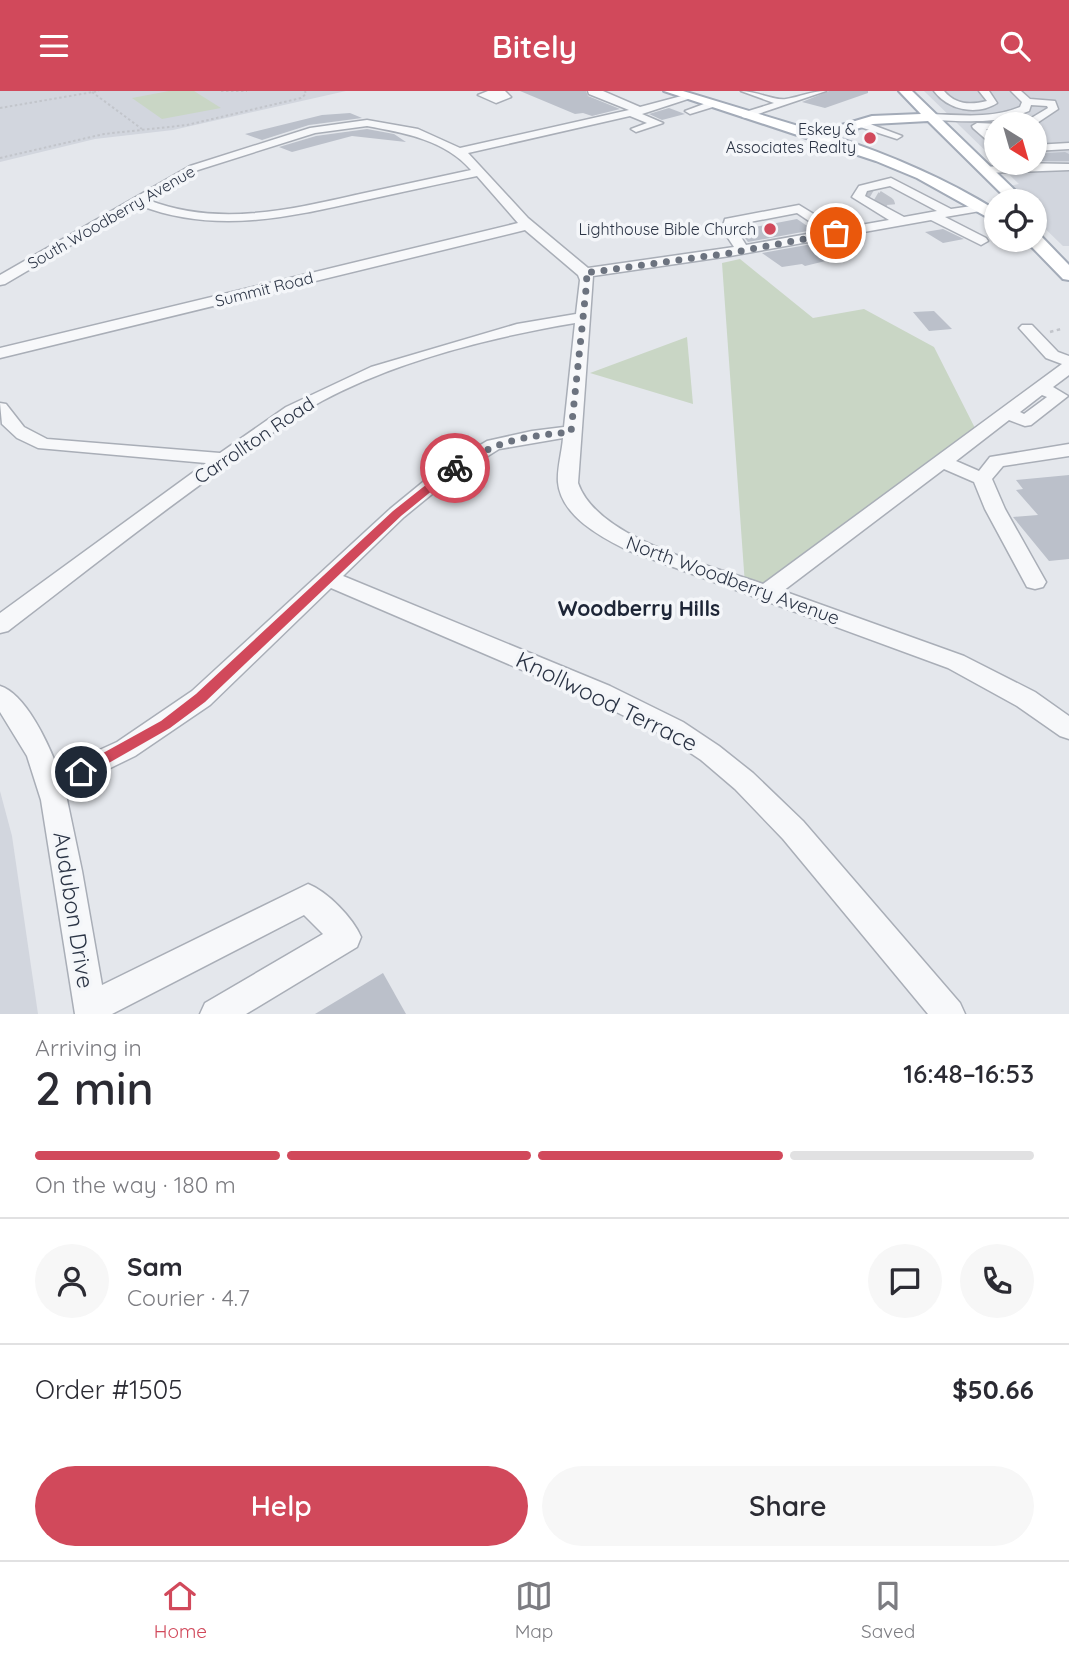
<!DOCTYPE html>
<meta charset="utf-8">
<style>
body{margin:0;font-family:Quicksand,sans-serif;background:#f7f7f7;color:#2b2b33;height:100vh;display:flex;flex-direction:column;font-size:26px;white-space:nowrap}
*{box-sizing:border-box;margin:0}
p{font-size:23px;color:#7c7c81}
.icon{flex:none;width:38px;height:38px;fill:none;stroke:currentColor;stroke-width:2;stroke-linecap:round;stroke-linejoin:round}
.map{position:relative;height:923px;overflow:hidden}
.sheet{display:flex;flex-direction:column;background:#fff;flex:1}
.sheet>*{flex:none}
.needle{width:46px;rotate:143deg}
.fabs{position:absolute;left:984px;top:21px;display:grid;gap:14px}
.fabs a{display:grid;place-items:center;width:63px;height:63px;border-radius:50%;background:#fff;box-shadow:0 2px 5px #0004;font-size:35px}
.pin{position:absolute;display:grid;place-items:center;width:60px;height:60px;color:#fff;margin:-30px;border:4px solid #fff;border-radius:50%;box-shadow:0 2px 7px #0007}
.courier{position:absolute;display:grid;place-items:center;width:70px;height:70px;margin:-35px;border:5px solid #d1495b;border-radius:50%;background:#fff;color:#222;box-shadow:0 2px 9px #0007}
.overview em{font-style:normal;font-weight:600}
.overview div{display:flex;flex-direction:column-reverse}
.overview{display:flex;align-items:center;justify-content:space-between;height:119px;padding:0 35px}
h1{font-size:46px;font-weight:600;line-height:52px}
.bar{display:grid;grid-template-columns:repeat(4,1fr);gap:10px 7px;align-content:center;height:84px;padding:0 35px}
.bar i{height:9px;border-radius:5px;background:#e1e1e2}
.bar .active{background:#d1495b}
.bar p{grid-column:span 4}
.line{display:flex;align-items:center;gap:18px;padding:0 35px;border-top:2px solid #e1e1e2}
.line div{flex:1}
.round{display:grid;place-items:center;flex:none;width:74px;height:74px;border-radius:37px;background:#f7f7f7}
.button{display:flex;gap:14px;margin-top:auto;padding:14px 35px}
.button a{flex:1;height:80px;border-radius:42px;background:#d1495b;color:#fff;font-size:28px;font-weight:600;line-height:80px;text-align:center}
.button a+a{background:#f7f7f7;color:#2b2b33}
header{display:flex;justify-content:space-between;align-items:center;height:91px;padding:0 35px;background:#d1495b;color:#fff;font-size:32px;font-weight:600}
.tab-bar{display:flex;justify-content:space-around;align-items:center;height:98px;border-top:2px solid #e1e1e2;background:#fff;font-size:19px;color:#7c7c81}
.tab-bar a{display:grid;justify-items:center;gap:4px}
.tab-bar .active{color:#d1495b}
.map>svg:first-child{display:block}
</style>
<header><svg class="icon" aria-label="menu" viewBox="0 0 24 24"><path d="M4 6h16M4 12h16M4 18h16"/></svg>Bitely<svg class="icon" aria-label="search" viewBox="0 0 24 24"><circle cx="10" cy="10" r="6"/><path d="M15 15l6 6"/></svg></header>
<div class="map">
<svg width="1069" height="923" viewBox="0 0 1069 923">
<rect width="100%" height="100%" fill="#e4e7ec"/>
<!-- built -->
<g fill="#d2d6de">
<path d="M0,0H346L173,39L95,48L0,71Z"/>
<path d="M924,0H1069V155H1063L1034,127V110H1018L1003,96L1019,93L997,72H1034V33H996V70Z"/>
<path d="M0,700L12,745L38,923H0Z"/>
</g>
<!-- green -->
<g fill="#c9d6c5">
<path d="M169,0H194L221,17L162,28L132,7Z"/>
<path d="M740,168L813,227L864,218L934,256L979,345L766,502L745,494L722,172Z"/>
<path d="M687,246L693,313L590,282Z"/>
</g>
<!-- building -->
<g fill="#bbc0ca">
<path d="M520,0H586L588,5L620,18L592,25L583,22L575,23Z"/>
<path d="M829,0H868V2L825,17L802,11Z"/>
<path d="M669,17L685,23L662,29L649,23Z"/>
<path d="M350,22L362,27L309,34L262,49L245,43L322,24Z"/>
<path d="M367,38L394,43L406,51L352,45L292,61L279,56L316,45Z"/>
<path d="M1065,61L1069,63V70H1034V63Z"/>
<path d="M797,128L813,139L748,151L739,139Z"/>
<path d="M943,138L964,148L943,152L925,141Z"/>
<path d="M829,150L850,164L805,175L802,173L782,176L762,162Z"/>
<path d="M934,220L952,238L929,240L913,221Z"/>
<path d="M1069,384V468L1049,470L1013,426L1038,424L1016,399L1023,398L1016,389Z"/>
<path d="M383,882L406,923H315Z"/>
</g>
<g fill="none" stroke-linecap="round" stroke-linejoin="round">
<!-- minor-tunnel-far1 -->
<path stroke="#bfc3cb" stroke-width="10" stroke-dasharray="10 5" stroke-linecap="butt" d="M863,98L880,108"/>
<!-- minor-tunnel -->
<path stroke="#bfc3cb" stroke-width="14" stroke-dasharray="14 7" stroke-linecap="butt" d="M877,106L888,113L889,124"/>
<defs>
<g id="minor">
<path d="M488,0H505L511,6L496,12L478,4Z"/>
<path d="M588,0H603L640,16L689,3L694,6L642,23L663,32L636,41L631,38L647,32L630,25L468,62L528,127L588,177L734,156L722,138L725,128L799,114L838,138L889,129L852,106L859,95L891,87L951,118L986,113V119L945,126L986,147L988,150L981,154L931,129L730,165L593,185L578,392C598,449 710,474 763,493L1062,273L1046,267L1019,237L1022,234H1032L1058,261L1069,265V284L1053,296L1068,305L1031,334L1025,335L1009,329L956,370L979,380L990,366L1069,353V365L1003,375L992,388L1005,418L1046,491L1043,496L1035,498L1027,496L985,418L974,391L944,378L783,500L964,565L1035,601L1069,625V648L1060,645L1017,615L948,577L627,459C601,446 561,425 558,391C557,377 562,361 563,347L499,358L448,390L404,426L343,485L610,595L683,631L719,655L753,682L803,730L960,912L965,923H928L783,748L735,698L701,669L665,645L592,609L331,497L210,614L135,665L65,699L82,780L102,894L308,793C328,801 353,827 361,846L357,856L246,923H200L205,912L323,843L304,824L112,923H75L41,709L27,665L0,621V595C26,603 49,654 58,678L117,651L192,600L390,418L434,382L487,350L532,340L564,336L575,232C492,246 396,270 322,310C288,329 257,353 225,376C151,428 80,485 8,540L0,542V522L206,372L38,357L17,347L2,333L0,312L6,313L24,336L47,348L220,362L286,316L371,276L517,233L576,223L580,189L578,184L525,139L0,267V257L518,132L477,85C438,93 399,102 361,110C286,127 213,143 139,114L5,193L0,194V184L190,75L310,37L367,29L418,38L460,57L629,19L589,3ZM367,35C405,42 445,49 471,79C434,87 397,95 360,103C289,119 218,136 148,109L198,79L315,42ZM890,95L937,120L904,126L865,105L867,100ZM797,122L824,140L746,154L736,138L739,133ZM1042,304L1047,306L1024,323L1020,321Z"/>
<path d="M741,0C756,0 775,10 786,8C800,6 811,0 826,0L746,27L742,26V22L774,12Z"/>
<path d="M934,0H944C956,14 970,14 987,10L979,0H989L997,12C977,25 948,19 934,0Z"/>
<path d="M1011,0H1021L1030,8L1055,10L1058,18L1034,34L1012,33L1028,29L1048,17L1047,15L1031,14L1029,20C997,34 964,30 931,29L926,26L931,23C961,24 992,28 1020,16L1022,11Z"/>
<path d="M712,10L717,13L716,15L690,23L685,20Z"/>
<path d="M854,30H862L902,45L897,48L854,34Z"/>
<path d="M977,32L1000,33H996V38H986L996,48V57L973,37L972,35Z"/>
<path d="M1069,52V58L1034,60V54Z"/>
<path d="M1012,72L1069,73V79L986,82L980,79L986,76L1014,74Z"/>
</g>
<g id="major">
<path d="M664,0H683L818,41L872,25L921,23L899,0H912L1026,110H1009L928,30L873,33L832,45C890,64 944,87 996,119V131L917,87L876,70Z"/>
<path d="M1034,143L1040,144L1069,174V189L1063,188L1028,152L1026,149H1034Z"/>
</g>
</defs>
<!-- minor casing -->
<use href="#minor" stroke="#a9aeb7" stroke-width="3"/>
<!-- major casing -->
<use href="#major" stroke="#a3abb8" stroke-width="4"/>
<!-- path-far1 -->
<g stroke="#c2c5cb" stroke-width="2" stroke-dasharray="2.5 2.5" stroke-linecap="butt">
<path d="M221,0H247"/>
<path d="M92,1L142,38"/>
<path d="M0,17L99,0"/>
<path d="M0,67L104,43L187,34L301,7L306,3L305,0"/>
</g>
<!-- path -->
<path stroke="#c2c5cb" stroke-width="2.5" stroke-dasharray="3.5 3.5" stroke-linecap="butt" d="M1050,241L1061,238"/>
<!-- minor -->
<use href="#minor" fill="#f7f8fa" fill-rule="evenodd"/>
<!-- major -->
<use href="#major" fill="#fff" fill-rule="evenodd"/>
</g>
<!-- route -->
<path fill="#d1495b" d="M451,374L460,377L401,425L205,611L170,637L86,685H76V677L161,630L196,603L393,420Z"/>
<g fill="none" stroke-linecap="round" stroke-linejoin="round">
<!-- done -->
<path stroke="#6c737f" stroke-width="7" stroke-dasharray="0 12.6" d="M455,377C495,350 524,345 571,341L587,189L585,182L730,162L836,142"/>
</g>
<!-- markers -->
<g fill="#d1495b" stroke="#f4f6f9" stroke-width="2.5">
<circle cx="870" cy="47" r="7"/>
<circle cx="770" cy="138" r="7"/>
</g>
<g text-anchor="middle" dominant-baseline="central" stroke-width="7" stroke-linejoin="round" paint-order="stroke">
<!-- far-poi labels -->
<g font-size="16" fill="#2b3445" stroke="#f4f6f9" text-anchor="end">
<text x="856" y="38">Eskey &amp;<tspan x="856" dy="18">Associates Realty</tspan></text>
<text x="756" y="138">Lighthouse Bible Church</text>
</g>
<!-- far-street labels -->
<g font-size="16" fill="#2b3445" stroke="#f4f6f9">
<text transform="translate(111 126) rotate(-30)">South Woodberry Avenue</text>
<text transform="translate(264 198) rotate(-14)">Summit Road</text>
</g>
<!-- street labels -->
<g font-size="19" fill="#2b3445" stroke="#f4f6f9">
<text transform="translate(254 349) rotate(-34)">Carrollton Road</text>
<text transform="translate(733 489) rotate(20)">North Woodberry Avenue</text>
</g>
<!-- neighbourhood labels -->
<g font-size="21" font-weight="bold" fill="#1d2536" stroke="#f4f6f9">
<text x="639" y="517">Woodberry Hills</text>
</g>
<!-- near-street labels -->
<g font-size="23" fill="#2b3445" stroke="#f4f6f9">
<text transform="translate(607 610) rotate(26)">Knollwood Terrace</text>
<text transform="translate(74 819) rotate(81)">Audubon Drive</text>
</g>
</g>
</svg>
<div class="fabs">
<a><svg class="needle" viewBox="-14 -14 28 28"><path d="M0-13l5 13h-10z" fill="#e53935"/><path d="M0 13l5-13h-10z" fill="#7c7c81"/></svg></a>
<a><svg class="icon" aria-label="locate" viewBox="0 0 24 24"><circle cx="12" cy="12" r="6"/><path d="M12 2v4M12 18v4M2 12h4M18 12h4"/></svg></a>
</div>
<div class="pin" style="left:836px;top:142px;background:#ea580c"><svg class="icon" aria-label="bag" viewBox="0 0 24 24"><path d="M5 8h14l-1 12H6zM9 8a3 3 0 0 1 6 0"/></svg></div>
<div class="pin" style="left:81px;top:681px;background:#1f2937"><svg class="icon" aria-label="home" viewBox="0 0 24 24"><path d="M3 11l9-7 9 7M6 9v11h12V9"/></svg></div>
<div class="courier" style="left:455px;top:377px"><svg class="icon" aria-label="bike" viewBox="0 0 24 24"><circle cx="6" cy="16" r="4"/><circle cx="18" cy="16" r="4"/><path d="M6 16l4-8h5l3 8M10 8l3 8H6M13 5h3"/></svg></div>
</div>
<section class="sheet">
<div class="overview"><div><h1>2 min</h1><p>Arriving in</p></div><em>16:48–16:53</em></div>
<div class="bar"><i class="active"></i><i class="active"></i><i class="active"></i><i></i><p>On the way · 180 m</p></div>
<div class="line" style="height:126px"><a class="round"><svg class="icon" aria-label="person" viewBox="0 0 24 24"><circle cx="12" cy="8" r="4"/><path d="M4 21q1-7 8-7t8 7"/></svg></a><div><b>Sam</b><p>Courier · 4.7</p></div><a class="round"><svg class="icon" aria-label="chat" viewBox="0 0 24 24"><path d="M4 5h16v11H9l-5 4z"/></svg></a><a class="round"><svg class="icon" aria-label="phone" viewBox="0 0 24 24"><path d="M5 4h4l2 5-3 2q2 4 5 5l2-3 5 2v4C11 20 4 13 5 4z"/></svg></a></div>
<div class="line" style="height:91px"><div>Order #1505</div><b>$50.66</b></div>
<div class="button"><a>Help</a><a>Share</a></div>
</section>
<nav class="tab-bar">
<a class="active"><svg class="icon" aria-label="home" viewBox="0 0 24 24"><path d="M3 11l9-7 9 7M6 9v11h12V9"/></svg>Home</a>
<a><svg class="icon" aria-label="map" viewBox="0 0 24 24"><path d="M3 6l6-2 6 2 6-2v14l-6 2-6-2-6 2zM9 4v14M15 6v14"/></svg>Map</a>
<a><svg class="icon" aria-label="saved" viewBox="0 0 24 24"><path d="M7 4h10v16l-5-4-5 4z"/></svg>Saved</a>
</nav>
